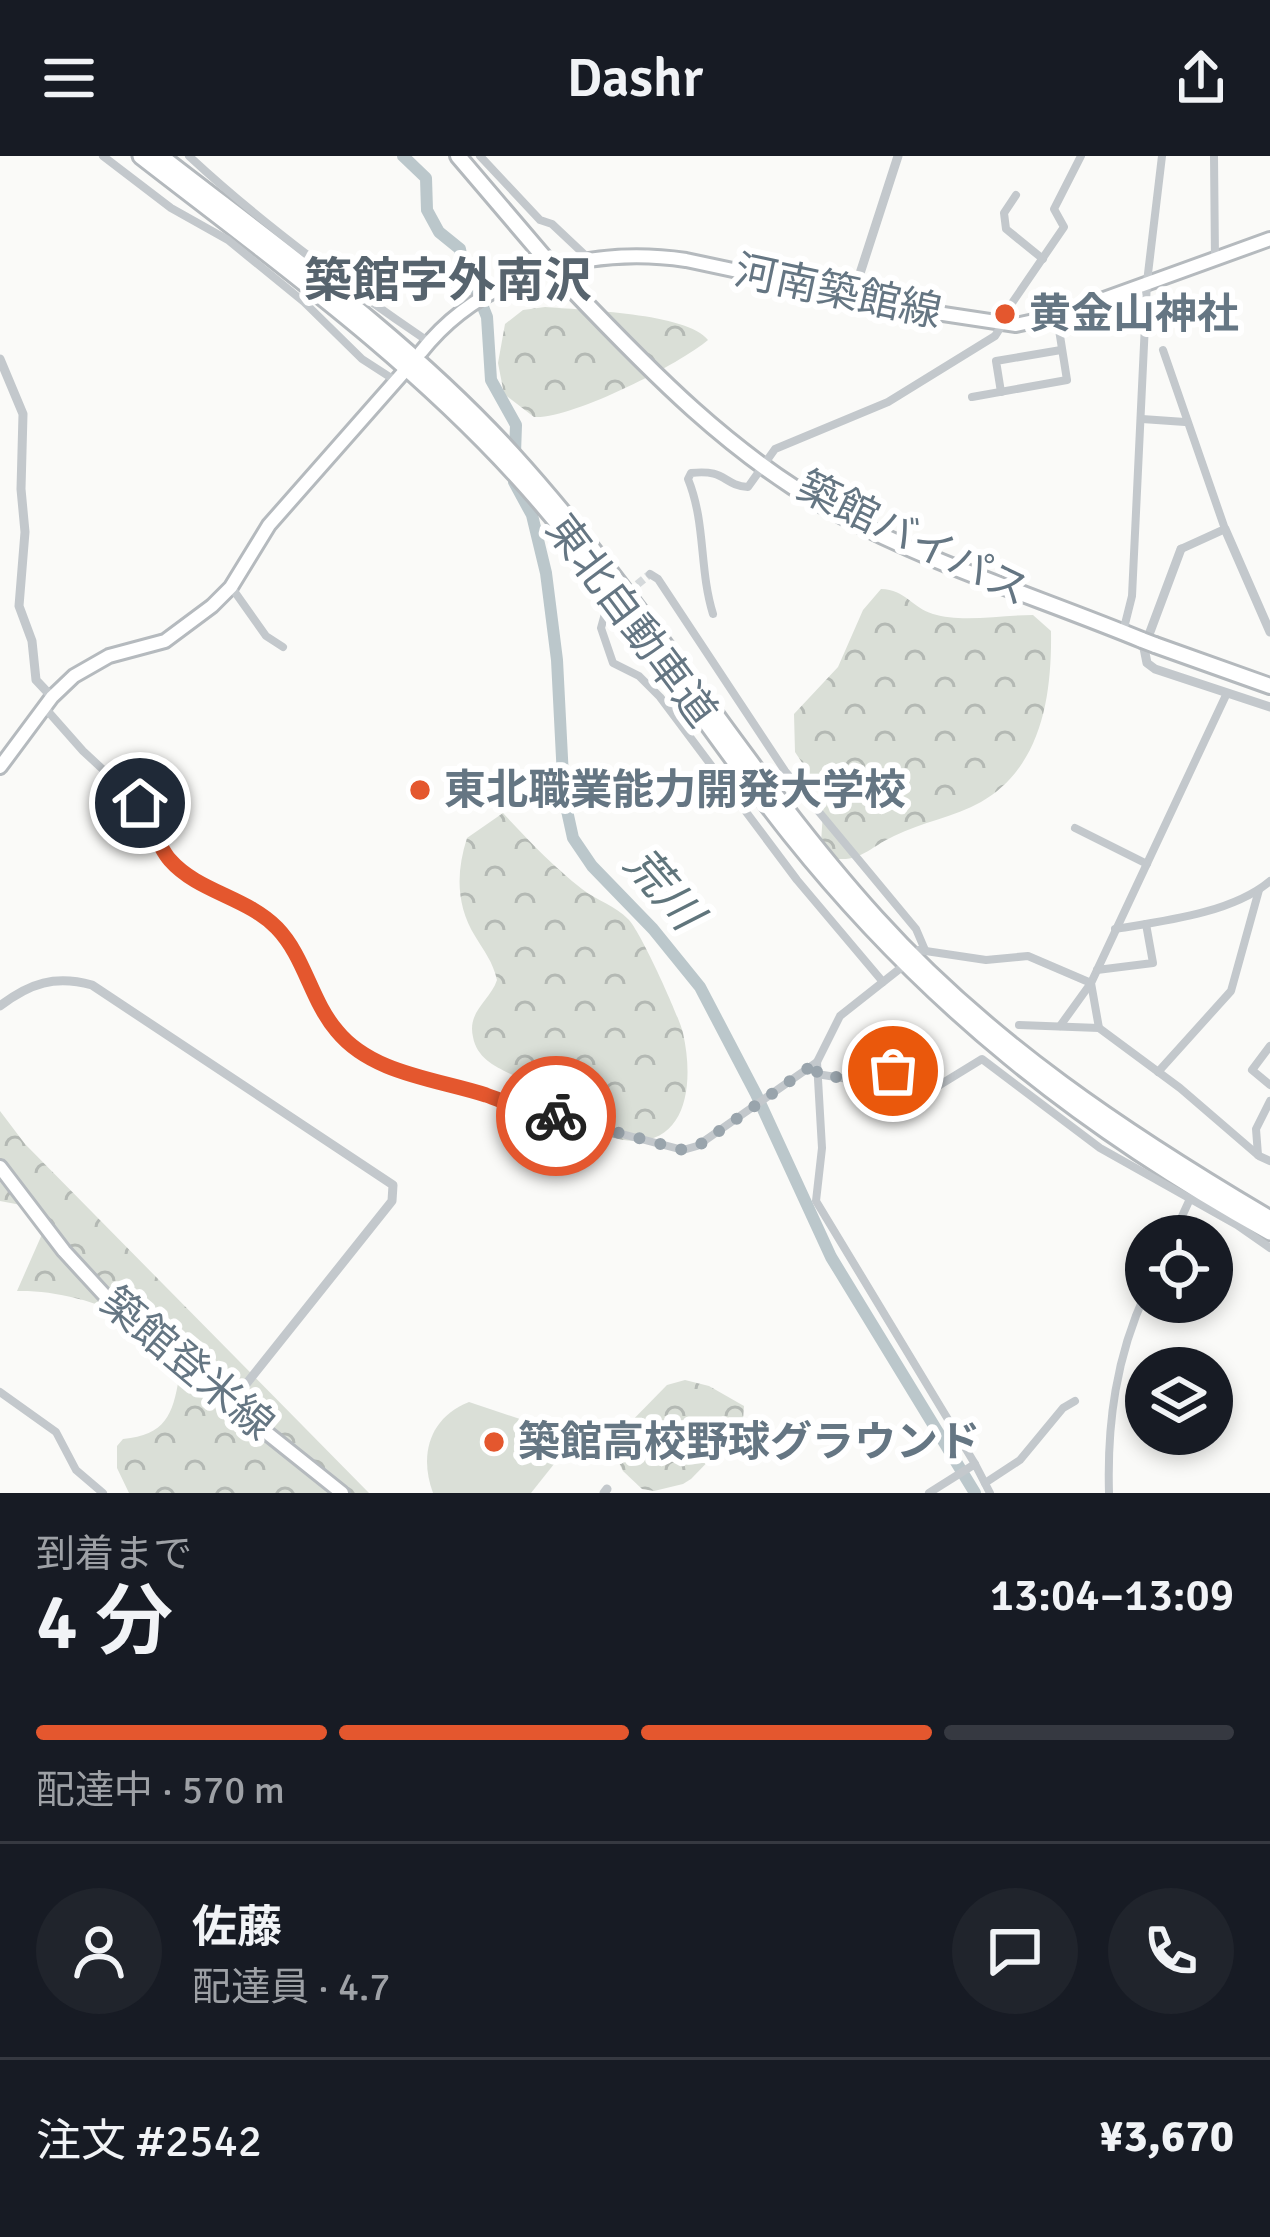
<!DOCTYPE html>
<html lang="ja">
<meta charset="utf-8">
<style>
body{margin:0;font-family:Signika,"Noto Sans JP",sans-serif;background:#20242c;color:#f1f3f6;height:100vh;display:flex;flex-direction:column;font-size:45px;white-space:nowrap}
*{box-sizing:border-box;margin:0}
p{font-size:39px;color:#9ea1a6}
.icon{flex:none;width:66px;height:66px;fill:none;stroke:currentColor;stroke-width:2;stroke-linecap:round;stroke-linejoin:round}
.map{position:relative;height:1337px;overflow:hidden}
.side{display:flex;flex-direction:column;background:#171b24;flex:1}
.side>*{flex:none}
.controls{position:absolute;left:1125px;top:1059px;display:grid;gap:24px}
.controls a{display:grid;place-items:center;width:108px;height:108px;border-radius:50%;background:#171b24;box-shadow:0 6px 18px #0003;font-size:60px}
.pin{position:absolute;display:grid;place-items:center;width:102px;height:102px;color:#fff;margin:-51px;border:6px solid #fff;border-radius:50%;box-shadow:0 3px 12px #0007}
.courier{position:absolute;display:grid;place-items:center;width:120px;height:120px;margin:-60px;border:9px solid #e4572e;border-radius:50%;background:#fff;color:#222;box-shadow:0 3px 15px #0007}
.summary em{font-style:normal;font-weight:600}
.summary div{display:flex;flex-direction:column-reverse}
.summary{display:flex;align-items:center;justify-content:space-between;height:204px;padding:0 36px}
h1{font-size:78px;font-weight:600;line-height:90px}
.bar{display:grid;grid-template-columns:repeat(4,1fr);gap:18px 12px;align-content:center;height:144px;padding:0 36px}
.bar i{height:15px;border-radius:9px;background:#363941}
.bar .active{background:#e4572e}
.bar p{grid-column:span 4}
.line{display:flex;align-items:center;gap:30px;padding:0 36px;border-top:3px solid #363941}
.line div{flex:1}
.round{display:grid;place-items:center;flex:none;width:126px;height:126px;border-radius:63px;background:#20242c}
header{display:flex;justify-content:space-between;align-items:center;height:156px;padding:0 36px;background:#171b24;font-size:54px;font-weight:600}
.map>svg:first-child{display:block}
</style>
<header><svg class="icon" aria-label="menu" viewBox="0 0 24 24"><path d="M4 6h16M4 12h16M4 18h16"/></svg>Dashr<svg class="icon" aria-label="share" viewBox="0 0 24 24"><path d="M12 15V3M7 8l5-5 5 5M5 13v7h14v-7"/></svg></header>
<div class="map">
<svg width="1270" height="1337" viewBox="0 0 1270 1337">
<defs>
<pattern id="forest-crowns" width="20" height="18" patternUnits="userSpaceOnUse" patternTransform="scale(3)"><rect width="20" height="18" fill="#dadfd7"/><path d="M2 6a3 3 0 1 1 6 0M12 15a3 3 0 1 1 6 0" fill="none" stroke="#b4b9b4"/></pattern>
</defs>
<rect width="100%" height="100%" fill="#fafaf8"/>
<!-- forest -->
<g fill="url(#forest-crowns)">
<path d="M545,151C581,154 688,157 708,184C680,208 570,264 534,261L504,238L498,207L505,168L523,154Z"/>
<path d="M881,433C906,434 911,451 933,458C961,467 1003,459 1033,459L1051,475C1052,539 1042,611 981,646C954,661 922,666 894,680C868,692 859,709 827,701L821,687L824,640L795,596L794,558L838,511L863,454Z"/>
<path d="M503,657C528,684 553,710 582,733C596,744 616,750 628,763C640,774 679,860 683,877C697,940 681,1007 601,978C574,968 550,942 526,926C506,914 478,908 473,881C467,855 490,845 497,824C493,806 484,795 475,780C456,749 456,716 467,682Z"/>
<path d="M0,955L25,988L369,1337H129L117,1312V1290L123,1283C165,1279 173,1259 179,1221C163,1204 147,1178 127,1164C100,1144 50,1134 17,1135L43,1076L40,1060L21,1049L0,1045Z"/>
<path d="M685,1224L709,1230L744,1250L743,1264L727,1286L691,1323L683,1328L654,1335L642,1333L623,1315L616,1301L619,1278L667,1229Z"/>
</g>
<!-- pitch -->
<path fill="#dadfd7" d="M469,1246L556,1275L562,1298L531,1337H433C419,1299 429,1262 469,1246Z"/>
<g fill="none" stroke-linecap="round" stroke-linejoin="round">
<!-- river -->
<path stroke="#bbc7cb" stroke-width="12" d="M403,0L426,22L427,54L439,76L460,93L465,121L477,136L487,161L491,224L516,269L514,326L532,359L546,417L557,504L564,641L573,682L592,710L653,773L700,831L756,938L831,1101L975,1337"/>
<!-- minor-tunnel -->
<g stroke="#d5d9db" stroke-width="8" stroke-dasharray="8 4" stroke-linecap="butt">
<path d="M628,436L650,418"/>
<path d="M748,642L779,619"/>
</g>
<defs>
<g id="primary">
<path d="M421,196C483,117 591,90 686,104L930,156L1016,169L1057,160L1270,83"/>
<path d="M0,611L52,541L74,520L109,500L165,485L212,450L231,431L269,369L402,218"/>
<path d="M0,1011L64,1095L132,1169L342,1337"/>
</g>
<g id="trunk">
<path d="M458,0L544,101"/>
<path d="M569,130C649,214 732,300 835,356C933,409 1040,442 1142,484"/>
<path d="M1155,489L1270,530"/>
</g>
<g id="motorway">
<path d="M141,0C276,105 413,203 527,331C624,440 700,565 791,679C926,848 1081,971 1270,1076"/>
<path d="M160,0C281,94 408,184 512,298C645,444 744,616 876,762C989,887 1126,978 1270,1063"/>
</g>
</defs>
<!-- primary casing -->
<use href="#primary" stroke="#b5babe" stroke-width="18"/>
<!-- trunk casing -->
<use href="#trunk" stroke="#b4b9bd" stroke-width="20"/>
<!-- motorway casing -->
<use href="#motorway" stroke="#b4b9bd" stroke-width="21"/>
<!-- minor -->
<g stroke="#c3c8cc" stroke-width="8">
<path d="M103,0L171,52L228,84L304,146L362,203L396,225"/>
<path d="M189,0C263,69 345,129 429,186"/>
<path d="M480,0L540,64L552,68L587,101"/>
<path d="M1214,0L1215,102"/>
<path d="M1016,39L1004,57L1006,73L1043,103"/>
<path d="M999,166L1064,71L1054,53L1081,0"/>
<path d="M1163,194L1225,373L1181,393"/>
<path d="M1001,236L996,205L1061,194"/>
<path d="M972,241L1067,224L1057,161"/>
<path d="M1142,263L1185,266"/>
<path d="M650,418L658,423L785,615L916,773L925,794"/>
<path d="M232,432L266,480L283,491"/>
<path d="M606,454L601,472L613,507L639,520L660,541L797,724L883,826"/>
<path d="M713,458C699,413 706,367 688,323L691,317C727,313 722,329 748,331L775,293L888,246L995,180L1002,169"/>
<path d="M1123,476L1132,440L1147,126L1162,0"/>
<path d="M1227,537L1091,827L1099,872L1180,932L1259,1000L1270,1005"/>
<path d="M45,552L83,595L139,647L167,702L188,719L251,752L274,769L288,786L336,875L351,888L365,899L426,924L489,940L532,958L553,960L683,994L697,990L817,906"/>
<path d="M1075,672L1147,708"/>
<path d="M1115,773C1164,765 1232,757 1270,725"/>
<path d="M919,794L986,804L1028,800L1091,827L1060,870"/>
<path d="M902,811L840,860L817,906L822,992L816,1045L975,1308"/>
<path d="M1097,814L1153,807L1146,768"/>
<path d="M1019,869L1099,872"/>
<path d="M1270,890L1252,914L1270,929"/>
<path d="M1158,916L1231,835L1259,734"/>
<path d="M817,918L873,927L877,932V947L884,955"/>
<path d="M877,932L893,915L938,930L982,903L1100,992L1237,1069L1270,1092"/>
<path d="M1258,999L1256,973L1270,945"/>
<path d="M1173,1080L1189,1045"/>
<path d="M0,1236L56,1276L76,1314L103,1337"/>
<path d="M985,1327L1020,1304L1063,1252L1075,1245"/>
<path d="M929,1337L975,1308L990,1337"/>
<path d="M1109,1337C1107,1267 1116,1201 1146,1136"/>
</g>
<!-- tertiary -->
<g stroke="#c3c8cc" stroke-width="9">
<path d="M853,139L898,0"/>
<path d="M0,203L23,258L21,333L25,376L19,450L32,485L36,524L52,541"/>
<path d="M1225,373L1270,476"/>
<path d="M1181,393L1144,492L1147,507L1155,513L1270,551"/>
<path d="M0,850C30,827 55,819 92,829L393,1029L392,1045L231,1247"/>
<path d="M604,1337L607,1333"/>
</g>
<!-- primary -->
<use href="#primary" stroke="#fff" stroke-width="12"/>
<!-- trunk -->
<use href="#trunk" stroke="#fff" stroke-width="14"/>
<!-- motorway -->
<use href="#motorway" stroke="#fff" stroke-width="15"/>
<defs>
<g id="trunk-bridge">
<path d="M544,101L569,130"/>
<path d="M1142,484L1155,489"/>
</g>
</defs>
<!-- trunk-bridge casing -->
<use href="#trunk-bridge" stroke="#b4b9bd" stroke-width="20" stroke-linecap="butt"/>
<!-- trunk-bridge -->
<use href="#trunk-bridge" stroke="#fff" stroke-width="14"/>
</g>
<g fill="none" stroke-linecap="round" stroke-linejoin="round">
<!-- done -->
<path stroke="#99a4ac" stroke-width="12" stroke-dasharray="0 21.6" d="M556,960L683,994L698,990L817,906V918L873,927L877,932L893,915"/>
<!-- route -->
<path stroke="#e4572e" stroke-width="15" d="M140,647C150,665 157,689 170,704C198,736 247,741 277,772C305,801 311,845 337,875C372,918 437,923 486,939C511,948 529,957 556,960"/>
</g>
<!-- markers -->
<g fill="#e4572e" stroke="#fff" stroke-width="4.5">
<circle cx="1005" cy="158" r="12"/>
<circle cx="420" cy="634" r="12"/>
<circle cx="494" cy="1286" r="12"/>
</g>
<g text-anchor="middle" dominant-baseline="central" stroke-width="12" stroke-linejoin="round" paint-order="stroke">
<!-- street labels -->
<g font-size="42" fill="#657683" stroke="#fff">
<text transform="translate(838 136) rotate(12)">河南築館線</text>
<text transform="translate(913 383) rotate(26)">築館バイパス</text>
<text transform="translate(631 465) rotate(53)">東北自動車道</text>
<text transform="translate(187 1208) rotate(40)">築館登米線</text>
</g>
<!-- poi labels -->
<g font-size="42" font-weight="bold" fill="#657683" stroke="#fff" text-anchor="start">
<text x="1029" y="158">黄金山神社</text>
<text x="444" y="634">東北職業能力開発大学校</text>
<text x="518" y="1286">築館高校野球グラウンド</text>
</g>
<!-- water labels -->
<g font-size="45" font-style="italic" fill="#60757c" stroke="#fff">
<text transform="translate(663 733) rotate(49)">荒川</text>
</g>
<!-- quarter labels -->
<g font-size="48" font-weight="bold" fill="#57646e" stroke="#fff">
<text x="448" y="125">築館字外南沢</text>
</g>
</g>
</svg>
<div class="controls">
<a><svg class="icon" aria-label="locate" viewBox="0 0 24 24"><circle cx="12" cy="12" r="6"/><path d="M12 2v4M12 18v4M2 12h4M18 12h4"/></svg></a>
<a><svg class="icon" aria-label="layers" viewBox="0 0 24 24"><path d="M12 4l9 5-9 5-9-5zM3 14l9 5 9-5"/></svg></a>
</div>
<div class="pin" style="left:893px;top:915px;background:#ea580c"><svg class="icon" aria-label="bag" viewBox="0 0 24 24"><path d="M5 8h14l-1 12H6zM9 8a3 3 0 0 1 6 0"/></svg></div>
<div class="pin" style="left:140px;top:647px;background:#1f2937"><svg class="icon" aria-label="home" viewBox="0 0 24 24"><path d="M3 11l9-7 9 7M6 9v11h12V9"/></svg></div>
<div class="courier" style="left:556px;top:960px"><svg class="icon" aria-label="bike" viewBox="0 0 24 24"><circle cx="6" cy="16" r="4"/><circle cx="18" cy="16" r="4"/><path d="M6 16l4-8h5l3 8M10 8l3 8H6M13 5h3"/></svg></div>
</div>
<section class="side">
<div class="summary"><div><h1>4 分</h1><p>到着まで</p></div><em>13:04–13:09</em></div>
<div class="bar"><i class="active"></i><i class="active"></i><i class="active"></i><i></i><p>配達中 · 570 m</p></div>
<div class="line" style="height:216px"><a class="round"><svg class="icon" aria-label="person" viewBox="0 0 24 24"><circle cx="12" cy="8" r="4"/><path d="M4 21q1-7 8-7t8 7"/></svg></a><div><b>佐藤</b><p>配達員 · 4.7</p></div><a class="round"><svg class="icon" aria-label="chat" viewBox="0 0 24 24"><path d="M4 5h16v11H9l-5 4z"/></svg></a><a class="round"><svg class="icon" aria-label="phone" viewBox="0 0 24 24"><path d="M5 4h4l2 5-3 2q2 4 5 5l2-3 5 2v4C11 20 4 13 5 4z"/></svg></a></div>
<div class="line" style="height:156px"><div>注文 #2542</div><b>¥3,670</b></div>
</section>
